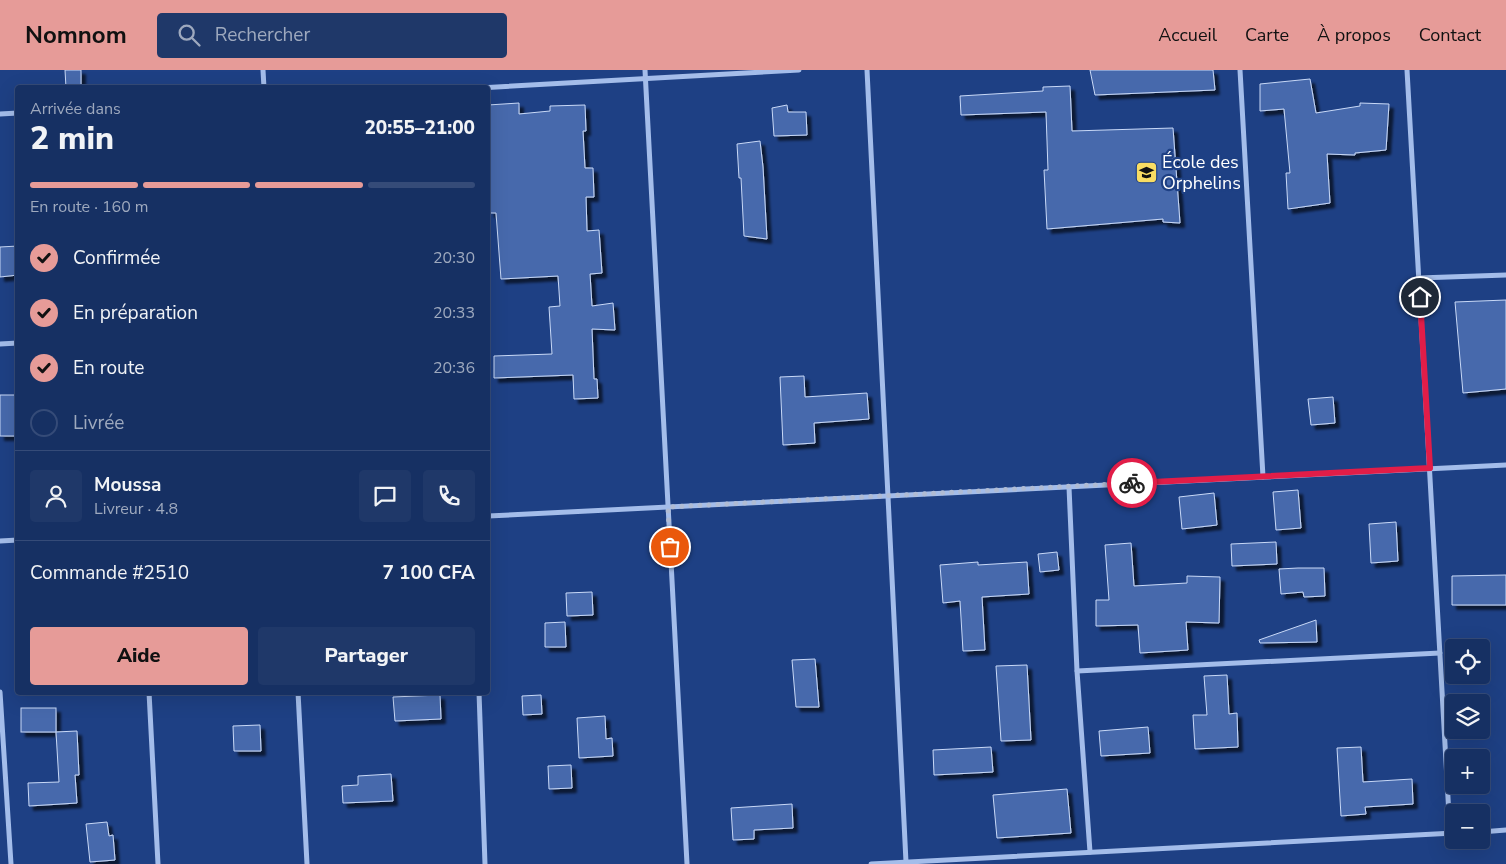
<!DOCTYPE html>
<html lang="fr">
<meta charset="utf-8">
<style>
body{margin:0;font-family:"Nunito Sans",sans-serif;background:#1f3869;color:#f1f3f6;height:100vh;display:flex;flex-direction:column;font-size:19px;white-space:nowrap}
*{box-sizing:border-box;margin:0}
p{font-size:16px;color:#9ea9be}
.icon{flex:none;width:28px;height:28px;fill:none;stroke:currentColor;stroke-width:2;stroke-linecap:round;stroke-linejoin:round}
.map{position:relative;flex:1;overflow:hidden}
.drawer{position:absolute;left:15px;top:15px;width:475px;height:610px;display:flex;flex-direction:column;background:#163063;border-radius:5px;box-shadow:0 5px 20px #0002,0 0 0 1px #354b78}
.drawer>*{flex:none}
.tools{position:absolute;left:1445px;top:569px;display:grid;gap:10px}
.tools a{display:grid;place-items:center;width:45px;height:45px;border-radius:5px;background:#163063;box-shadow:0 5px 20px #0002,0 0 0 1px #354b78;font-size:25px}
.pin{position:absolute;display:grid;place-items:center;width:42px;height:42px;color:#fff;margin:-21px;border:2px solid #fff;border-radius:50%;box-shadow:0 1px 5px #0007}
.courier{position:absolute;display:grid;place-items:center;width:50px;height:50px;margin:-25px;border:4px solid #e11d48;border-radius:50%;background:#fff;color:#222;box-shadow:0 1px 6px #0007}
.head em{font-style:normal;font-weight:800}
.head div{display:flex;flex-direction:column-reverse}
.head{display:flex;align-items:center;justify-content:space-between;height:85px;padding:0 15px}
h1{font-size:32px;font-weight:800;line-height:38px}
.bar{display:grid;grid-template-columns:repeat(4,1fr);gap:8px 5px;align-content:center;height:60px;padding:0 15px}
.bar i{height:6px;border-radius:4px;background:#354b78}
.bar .on{background:#e69b98}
.bar p{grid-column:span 4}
.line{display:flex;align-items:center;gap:12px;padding:0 15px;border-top:1px solid #354b78}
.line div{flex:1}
.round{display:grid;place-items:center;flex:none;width:52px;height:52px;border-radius:5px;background:#1f3869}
ol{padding:0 15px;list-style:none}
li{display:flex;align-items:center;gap:15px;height:55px}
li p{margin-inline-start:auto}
li .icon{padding:5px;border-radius:50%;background:#e69b98;color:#111;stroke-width:4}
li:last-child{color:#9ea9be}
li i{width:28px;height:28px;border:2px solid #354b78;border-radius:50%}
.cta{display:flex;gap:10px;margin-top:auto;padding:10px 15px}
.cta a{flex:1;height:58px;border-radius:5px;background:#e69b98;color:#111;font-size:20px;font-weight:800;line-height:58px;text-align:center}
.cta a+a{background:#1f3869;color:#f1f3f6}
header{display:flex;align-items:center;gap:30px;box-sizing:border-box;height:70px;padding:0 25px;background:#e69b98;color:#111}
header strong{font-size:24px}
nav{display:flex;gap:28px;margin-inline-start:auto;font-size:18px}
.search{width:350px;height:45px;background:#1f3869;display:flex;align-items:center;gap:12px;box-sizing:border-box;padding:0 18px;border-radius:5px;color:#9ea9be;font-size:19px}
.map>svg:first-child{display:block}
</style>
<header>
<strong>Nomnom</strong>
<div class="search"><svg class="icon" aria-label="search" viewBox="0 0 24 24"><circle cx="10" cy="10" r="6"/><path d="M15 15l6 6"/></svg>Rechercher</div>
<nav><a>Accueil</a><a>Carte</a><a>À propos</a><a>Contact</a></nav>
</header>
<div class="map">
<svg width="1506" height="794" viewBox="0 0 1506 794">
<defs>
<filter id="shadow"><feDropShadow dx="4.5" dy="4.5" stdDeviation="1" flood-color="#0009"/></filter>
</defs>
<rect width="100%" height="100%" fill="#1e4084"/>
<!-- building -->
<g fill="#4669ac" stroke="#c9d9f7" filter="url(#shadow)">
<path d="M65,0H81V18H66Z"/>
<path d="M1090,0H1213L1215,20L1095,25Z"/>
<path d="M1310,9L1316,43L1360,36V33L1389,34L1386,80L1355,83V85L1327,84L1330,133L1288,139L1286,103H1290L1284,39L1260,41V14Z"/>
<path d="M1070,16L1072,61L1173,58L1180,153L1163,152V149L1047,159L1044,100H1048L1046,42L961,45L960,26L1043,21V17Z"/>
<path d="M519,33V44L550,41V36L585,35L586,61H583L585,98H593L594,127H586L587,161L599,160L602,203L590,204L592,236L613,233L615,260L592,259L594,309H597L598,328L574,329L573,305L494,308V286L552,284L549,237L560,236L558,206L501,209L496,143H490L489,115H488V35Z"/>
<path d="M787,35L788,42H806L807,65L774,66L772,38Z"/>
<path d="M760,71L763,97L767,169L744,166L741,108H739L737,74Z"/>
<path d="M18,176V205L0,207V177Z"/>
<path d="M1506,230V319L1463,323L1455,232Z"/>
<path d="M804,306L805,327L867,323L869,349L814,353L815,373L783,375L780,307Z"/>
<rect x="0" y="325" width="18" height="41"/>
<path d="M1333,327L1335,353L1311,355L1308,329Z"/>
<path d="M1298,420L1301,458L1276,460L1273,422Z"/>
<path d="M1214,423L1217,455L1182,459L1179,427Z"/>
<path d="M1396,452L1398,491L1371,493L1369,454Z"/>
<path d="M1276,472L1277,494L1232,496L1231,474Z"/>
<path d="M1131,473L1134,516L1187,513V506L1220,507L1219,553L1186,552L1188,580L1140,583L1138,555L1096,556V530H1109L1105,475Z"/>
<path d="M1057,482L1059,500L1040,502L1038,484Z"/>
<path d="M978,492V495L1027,492L1029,524L982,527L985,580L963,581L960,531L943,533L940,495Z"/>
<path d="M1298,498H1324L1325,526L1304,527L1303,522L1281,524L1279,499Z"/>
<path d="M1506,505V535H1452V506Z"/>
<path d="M592,522L593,545L567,546L566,523Z"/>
<path d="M1316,550L1317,572L1260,573L1259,570Z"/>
<path d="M565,552L566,577H545V553Z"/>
<path d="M815,589L819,637H796L792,590Z"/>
<path d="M1027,595L1031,670L1001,671L996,596Z"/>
<path d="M1227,605L1229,644L1237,643L1238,677L1195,679L1193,645H1207L1204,606Z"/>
<path d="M440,625L441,649L395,651L393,627Z"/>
<path d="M541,625L542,644L523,645L522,626Z"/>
<rect x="21" y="638" width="35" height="24"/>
<path d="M605,646L606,669L612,668L613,686L579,688L577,648Z"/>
<path d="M260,655L261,681H234L233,656Z"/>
<path d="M1148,657L1150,683L1101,686L1099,661Z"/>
<path d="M77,661L79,705H75L77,733L29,736L28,713L59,712L56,662Z"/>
<path d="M991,677L993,702L934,705L933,680Z"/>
<path d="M1361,677L1363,712L1412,709L1413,734L1365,737L1366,744L1341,746L1337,678Z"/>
<path d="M571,695L572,718L549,719L548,696Z"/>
<path d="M391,704L393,731L343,733L342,716L358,715V706Z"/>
<path d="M1067,719L1071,763L997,768L993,725Z"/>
<path d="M792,734L793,758L754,760V769L733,770L731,738Z"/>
<path d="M107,752L109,766L113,765L115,790L90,792L86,754Z"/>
</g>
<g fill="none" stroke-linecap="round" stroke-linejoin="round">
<!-- street -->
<g stroke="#a4bdea" stroke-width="5">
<path d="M263,0L264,18"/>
<path d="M645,0L687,794"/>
<path d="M867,0L906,792"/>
<path d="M1240,0L1263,407"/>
<path d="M1407,0L1450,763"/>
<path d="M479,18L799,0"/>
<path d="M0,44L18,43"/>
<path d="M1419,208L1506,205"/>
<path d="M0,274L18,273"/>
<path d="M1069,417L1077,601L1090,782"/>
<path d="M488,446L1506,395"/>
<path d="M0,471L18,470"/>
<path d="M1077,601L1440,583"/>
<path d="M0,622L11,794"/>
<path d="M149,622L158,794"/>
<path d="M298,622L307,794"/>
<path d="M479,622L485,794"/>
<path d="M1481,762L1506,760"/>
<path d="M871,794L1454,763"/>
</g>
</g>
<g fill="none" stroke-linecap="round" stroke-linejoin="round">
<!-- done -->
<path stroke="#b0bcd4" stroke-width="5" stroke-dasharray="0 9" d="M670,477L668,437L1132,413"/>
<!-- route -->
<path stroke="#e11d48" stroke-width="6" d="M1132,413L1430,398L1420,227"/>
</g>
<!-- icons -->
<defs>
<symbol id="school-square" viewBox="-11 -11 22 22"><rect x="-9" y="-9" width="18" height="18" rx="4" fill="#f9dd63" stroke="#1e4084"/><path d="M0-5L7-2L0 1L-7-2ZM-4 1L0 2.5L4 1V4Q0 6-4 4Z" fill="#111"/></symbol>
</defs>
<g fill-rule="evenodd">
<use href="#school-square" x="1134" y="90" width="25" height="25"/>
</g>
<g text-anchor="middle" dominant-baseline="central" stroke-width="4.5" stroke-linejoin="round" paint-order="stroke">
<!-- poi labels -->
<g font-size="18" fill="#fff" stroke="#1e4084" text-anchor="start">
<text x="1162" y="92">École des<tspan x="1162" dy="21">Orphelins</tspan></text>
</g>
</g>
</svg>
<div class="tools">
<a><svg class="icon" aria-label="locate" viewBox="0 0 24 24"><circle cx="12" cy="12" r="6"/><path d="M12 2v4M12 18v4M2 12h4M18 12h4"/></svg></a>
<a><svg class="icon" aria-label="layers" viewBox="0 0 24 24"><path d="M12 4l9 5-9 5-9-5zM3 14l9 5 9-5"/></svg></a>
<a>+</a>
<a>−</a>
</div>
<div class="pin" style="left:670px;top:477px;background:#ea580c"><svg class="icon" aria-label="bag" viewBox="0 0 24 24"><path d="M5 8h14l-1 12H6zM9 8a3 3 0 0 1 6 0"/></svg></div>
<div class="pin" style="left:1420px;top:227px;background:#1f2937"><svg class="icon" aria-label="home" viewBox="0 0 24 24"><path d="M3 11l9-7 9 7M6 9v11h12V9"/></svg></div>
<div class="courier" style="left:1132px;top:413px"><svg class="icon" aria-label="bike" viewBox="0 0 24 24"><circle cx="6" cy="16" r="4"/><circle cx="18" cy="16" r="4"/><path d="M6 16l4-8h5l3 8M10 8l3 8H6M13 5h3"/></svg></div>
<section class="drawer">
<div class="head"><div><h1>2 min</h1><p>Arrivée dans</p></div><em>20:55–21:00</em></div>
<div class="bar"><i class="on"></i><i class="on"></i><i class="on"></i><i></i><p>En route · 160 m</p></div>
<ol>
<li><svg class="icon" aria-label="check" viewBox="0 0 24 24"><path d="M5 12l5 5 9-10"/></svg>Confirmée<p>20:30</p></li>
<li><svg class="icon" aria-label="check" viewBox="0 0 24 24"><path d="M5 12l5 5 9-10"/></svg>En préparation<p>20:33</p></li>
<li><svg class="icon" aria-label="check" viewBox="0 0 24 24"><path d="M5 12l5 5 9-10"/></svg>En route<p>20:36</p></li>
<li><i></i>Livrée</li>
</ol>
<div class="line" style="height:90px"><a class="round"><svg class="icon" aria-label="person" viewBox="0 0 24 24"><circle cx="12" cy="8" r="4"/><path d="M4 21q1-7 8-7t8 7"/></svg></a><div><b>Moussa</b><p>Livreur · 4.8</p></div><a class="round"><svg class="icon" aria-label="chat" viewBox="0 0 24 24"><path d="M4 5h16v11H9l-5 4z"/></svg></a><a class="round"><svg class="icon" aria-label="phone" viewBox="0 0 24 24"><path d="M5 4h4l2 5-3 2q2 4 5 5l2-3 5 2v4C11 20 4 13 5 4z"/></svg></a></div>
<div class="line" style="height:65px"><div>Commande #2510</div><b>7 100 CFA</b></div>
<div class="cta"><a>Aide</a><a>Partager</a></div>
</section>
</div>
